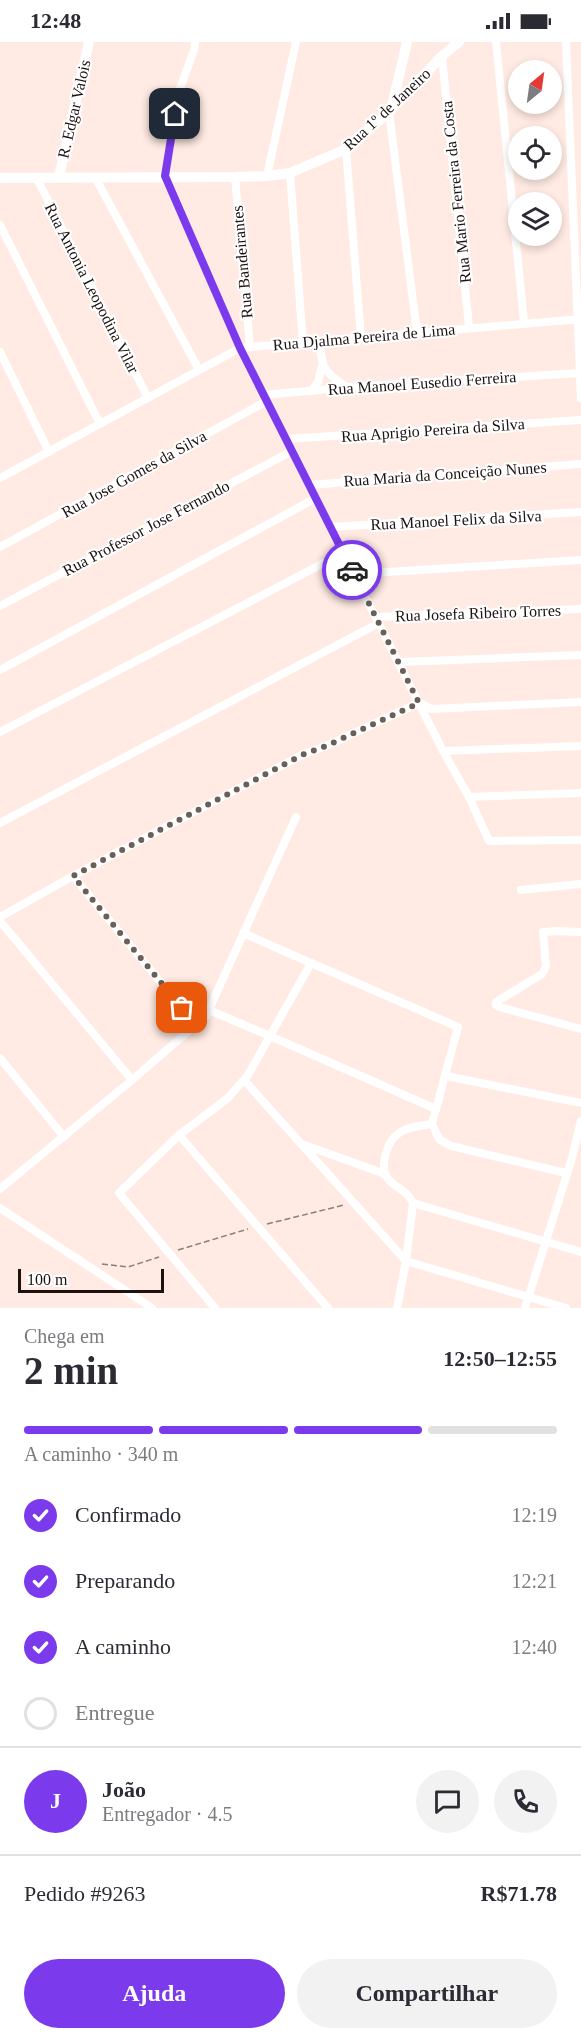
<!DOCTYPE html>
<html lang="pt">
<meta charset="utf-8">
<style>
body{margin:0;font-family:Georgia,serif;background:#f2f2f3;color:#2b2b33;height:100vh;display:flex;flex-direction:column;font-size:22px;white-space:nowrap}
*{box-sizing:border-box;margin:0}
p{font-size:20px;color:#7c7c81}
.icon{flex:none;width:33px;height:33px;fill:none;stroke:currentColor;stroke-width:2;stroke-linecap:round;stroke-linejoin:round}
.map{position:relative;height:1266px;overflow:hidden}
.drawer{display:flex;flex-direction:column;background:#fff;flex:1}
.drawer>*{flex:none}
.needle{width:39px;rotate:29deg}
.tools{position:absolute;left:508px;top:18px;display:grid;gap:12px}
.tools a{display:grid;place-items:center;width:54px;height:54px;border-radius:50%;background:#fff;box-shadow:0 3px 9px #0003;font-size:30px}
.scale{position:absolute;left:18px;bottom:15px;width:146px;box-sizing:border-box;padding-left:6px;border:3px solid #1c1310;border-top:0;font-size:16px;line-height:21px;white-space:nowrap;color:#1c1310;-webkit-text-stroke:4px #fff;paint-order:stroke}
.pin{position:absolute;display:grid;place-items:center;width:51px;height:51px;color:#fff;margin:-26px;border-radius:12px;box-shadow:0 3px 9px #0006}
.courier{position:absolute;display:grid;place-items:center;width:60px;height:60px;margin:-30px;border:4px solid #7c3aed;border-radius:50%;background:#fff;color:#222;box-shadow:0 2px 8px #0007}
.head em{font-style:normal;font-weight:700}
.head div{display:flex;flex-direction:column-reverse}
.head{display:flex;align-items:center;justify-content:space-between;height:102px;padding:0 24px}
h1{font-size:39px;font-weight:700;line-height:45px}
.bar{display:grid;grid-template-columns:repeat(4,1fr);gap:9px 6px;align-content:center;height:72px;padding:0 24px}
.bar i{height:8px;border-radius:4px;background:#e1e1e2}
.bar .active{background:#7c3aed}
.bar p{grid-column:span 4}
.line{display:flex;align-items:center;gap:15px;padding:0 24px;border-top:2px solid #e1e1e2}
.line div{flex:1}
.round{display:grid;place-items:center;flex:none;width:63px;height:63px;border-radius:32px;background:#f2f2f3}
ol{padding:0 24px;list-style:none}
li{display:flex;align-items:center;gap:18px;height:66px}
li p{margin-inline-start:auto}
li .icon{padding:6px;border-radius:50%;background:#7c3aed;color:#fff;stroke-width:4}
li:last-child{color:#7c7c81}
li i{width:33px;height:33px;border:3px solid #e1e1e2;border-radius:50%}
.button{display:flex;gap:12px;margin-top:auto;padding:12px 24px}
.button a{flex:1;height:69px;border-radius:36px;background:#7c3aed;color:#fff;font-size:24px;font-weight:700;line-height:69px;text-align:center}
.button a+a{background:#f2f2f3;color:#2b2b33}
.status{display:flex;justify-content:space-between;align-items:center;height:42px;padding:0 30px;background:#fff;direction:ltr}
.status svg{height:16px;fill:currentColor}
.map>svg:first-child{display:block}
</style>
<div class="status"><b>12:48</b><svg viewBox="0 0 49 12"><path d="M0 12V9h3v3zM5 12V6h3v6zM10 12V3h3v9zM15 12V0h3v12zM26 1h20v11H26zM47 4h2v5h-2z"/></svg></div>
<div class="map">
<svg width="581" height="1266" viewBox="0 0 581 1266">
<rect width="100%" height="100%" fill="#ffebe3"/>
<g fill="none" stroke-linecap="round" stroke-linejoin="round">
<!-- path -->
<g stroke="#8c7e78" stroke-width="1.5" stroke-dasharray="6 3" stroke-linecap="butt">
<path d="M267,1182L344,1163"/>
<path d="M178,1208L248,1187"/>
<path d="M102,1222L128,1225L159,1215"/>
</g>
<!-- street -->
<g stroke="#fff" stroke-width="8">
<path d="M195,0L194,8L178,52L165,134L240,306L443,709L469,755L489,799L581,798"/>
<path d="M496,0L524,280"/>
<path d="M566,0L581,356"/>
<path d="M442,14L469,285"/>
<path d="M389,70L417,291"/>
<path d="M346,107L361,296"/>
<path d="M290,131L303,301"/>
<path d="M267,134L296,0"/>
<path d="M36,135L148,356"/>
<path d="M95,135L199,328"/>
<path d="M235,135L250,305"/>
<path d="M0,183L100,382"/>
<path d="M319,299C323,328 323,329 347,345"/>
<path d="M0,310L49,410"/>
<path d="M311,349L318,340L322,324"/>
<path d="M264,353L350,345L580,331"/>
<path d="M286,397L581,378"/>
<path d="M0,436L240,306L581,277"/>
<path d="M309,443L581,422"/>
<path d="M330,485L581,470"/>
<path d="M0,505L267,359"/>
<path d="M354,532L581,518"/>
<path d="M0,564L292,409"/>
<path d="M376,575L581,567"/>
<path d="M399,620L581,613"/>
<path d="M0,628L316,456"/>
<path d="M420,661L431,667L581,660"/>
<path d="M0,690L343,511"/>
<path d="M443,709L581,704"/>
<path d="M469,755L581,751"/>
<path d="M0,781L379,581"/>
<path d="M73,834L196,983"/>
<path d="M521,848L581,842"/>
<path d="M0,875L73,834L302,713L326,704L419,661"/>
<path d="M0,879L132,1038L0,1147"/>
<path d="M581,890L557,889L543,890L546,924L542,932L496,960V963L499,965L581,987"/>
<path d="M243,891L311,921"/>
<path d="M209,968L270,994L311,921L458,985L432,1082C421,1084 408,1084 399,1091C387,1099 378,1127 389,1138C398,1148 406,1147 413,1161L406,1219L397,1266"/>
<path d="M0,1016L64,1095"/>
<path d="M446,1034L581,1061"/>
<path d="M132,1038L206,974L296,775"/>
<path d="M244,1038L406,1219L566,1266"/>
<path d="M432,1082L439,1097L451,1104L566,1131"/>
<path d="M179,1093L328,1266"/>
<path d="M302,1102L385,1132"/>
<path d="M413,1161L581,1210"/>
<path d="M0,1166L152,1266"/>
<path d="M215,1266L119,1151L179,1093L228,1056L248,1033L270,994L436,1067"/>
<path d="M525,1266L572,1116L581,1079"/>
</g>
<!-- secondary -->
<g stroke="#fff" stroke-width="10">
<path d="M392,64L407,0"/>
<path d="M59,135L89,0"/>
<path d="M0,136L235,135L267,134L290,131L346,107L389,70L442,14L459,0"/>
</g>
</g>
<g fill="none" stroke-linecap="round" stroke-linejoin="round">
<!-- done -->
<path stroke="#6b5f5a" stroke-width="6" stroke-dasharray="0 10.8" d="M182,966L73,834L302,713L326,704L419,661L352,528"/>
<!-- route -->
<path stroke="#7c3aed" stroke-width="8" d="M175,72L165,134L240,306L352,528"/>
</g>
<g text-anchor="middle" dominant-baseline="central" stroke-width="4.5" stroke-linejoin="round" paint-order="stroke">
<!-- street labels -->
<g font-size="16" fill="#1c1310" stroke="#fff">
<text transform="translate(74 67) rotate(-77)">R. Edgar Valois</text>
<text transform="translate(387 67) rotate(-43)">Rua 1º de Janeiro</text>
<text transform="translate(456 150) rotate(-96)">Rua Mario Ferreira da Costa</text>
<text transform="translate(242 220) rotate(-95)">Rua Bandeirantes</text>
<text transform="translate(92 246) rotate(63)">Rua Antonia Leopodina Vilar</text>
<text transform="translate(364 295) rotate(-5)">Rua Djalma Pereira de Lima</text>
<text transform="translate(422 341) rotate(-4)">Rua Manoel Eusedio Ferreira</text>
<text transform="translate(433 388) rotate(-4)">Rua Aprigio Pereira da Silva</text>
<text transform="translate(134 432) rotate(-29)">Rua Jose Gomes da Silva</text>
<text transform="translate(445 432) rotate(-4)">Rua Maria da Conceição Nunes</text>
<text transform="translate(456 478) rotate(-3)">Rua Manoel Felix da Silva</text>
<text transform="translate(146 486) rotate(-28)">Rua Professor Jose Fernando</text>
<text transform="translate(478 571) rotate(-2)">Rua Josefa Ribeiro Torres</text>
</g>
</g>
</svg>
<div class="tools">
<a><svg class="needle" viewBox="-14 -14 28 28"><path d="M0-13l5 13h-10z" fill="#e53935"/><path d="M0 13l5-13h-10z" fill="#7c7c81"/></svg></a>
<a><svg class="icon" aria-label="locate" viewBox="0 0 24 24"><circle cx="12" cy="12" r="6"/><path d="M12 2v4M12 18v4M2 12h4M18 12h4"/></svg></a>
<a><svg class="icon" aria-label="layers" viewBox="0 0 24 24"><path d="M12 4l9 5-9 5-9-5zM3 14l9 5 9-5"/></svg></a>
</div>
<div class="scale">100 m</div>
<div class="pin" style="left:182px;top:966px;background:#ea580c"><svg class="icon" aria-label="bag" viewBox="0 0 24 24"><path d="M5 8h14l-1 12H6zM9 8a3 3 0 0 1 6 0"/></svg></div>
<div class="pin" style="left:175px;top:72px;background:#1f2937"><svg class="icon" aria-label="home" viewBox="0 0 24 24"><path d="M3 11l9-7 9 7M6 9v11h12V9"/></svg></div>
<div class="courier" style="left:352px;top:528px"><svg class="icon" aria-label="car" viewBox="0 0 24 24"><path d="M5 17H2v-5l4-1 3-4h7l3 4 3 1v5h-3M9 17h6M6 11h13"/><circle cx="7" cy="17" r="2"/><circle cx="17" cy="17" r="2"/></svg></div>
</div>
<section class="drawer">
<div class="head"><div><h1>2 min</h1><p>Chega em</p></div><em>12:50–12:55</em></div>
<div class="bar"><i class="active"></i><i class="active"></i><i class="active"></i><i></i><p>A caminho · 340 m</p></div>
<ol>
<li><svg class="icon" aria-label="check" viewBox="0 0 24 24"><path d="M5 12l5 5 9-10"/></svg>Confirmado<p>12:19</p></li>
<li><svg class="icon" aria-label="check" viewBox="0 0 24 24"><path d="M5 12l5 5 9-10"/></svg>Preparando<p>12:21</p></li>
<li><svg class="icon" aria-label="check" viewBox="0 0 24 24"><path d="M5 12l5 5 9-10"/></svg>A caminho<p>12:40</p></li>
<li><i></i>Entregue</li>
</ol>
<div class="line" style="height:108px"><b class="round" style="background:#7c3aed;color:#fff">J</b><div><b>João</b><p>Entregador · 4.5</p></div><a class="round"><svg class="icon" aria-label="chat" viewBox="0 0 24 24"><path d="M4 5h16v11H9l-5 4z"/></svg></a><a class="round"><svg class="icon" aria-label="phone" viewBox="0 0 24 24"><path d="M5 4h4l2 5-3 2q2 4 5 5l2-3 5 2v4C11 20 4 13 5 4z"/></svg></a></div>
<div class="line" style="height:78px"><div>Pedido #9263</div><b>R$71.78</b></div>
<div class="button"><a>Ajuda</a><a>Compartilhar</a></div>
</section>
